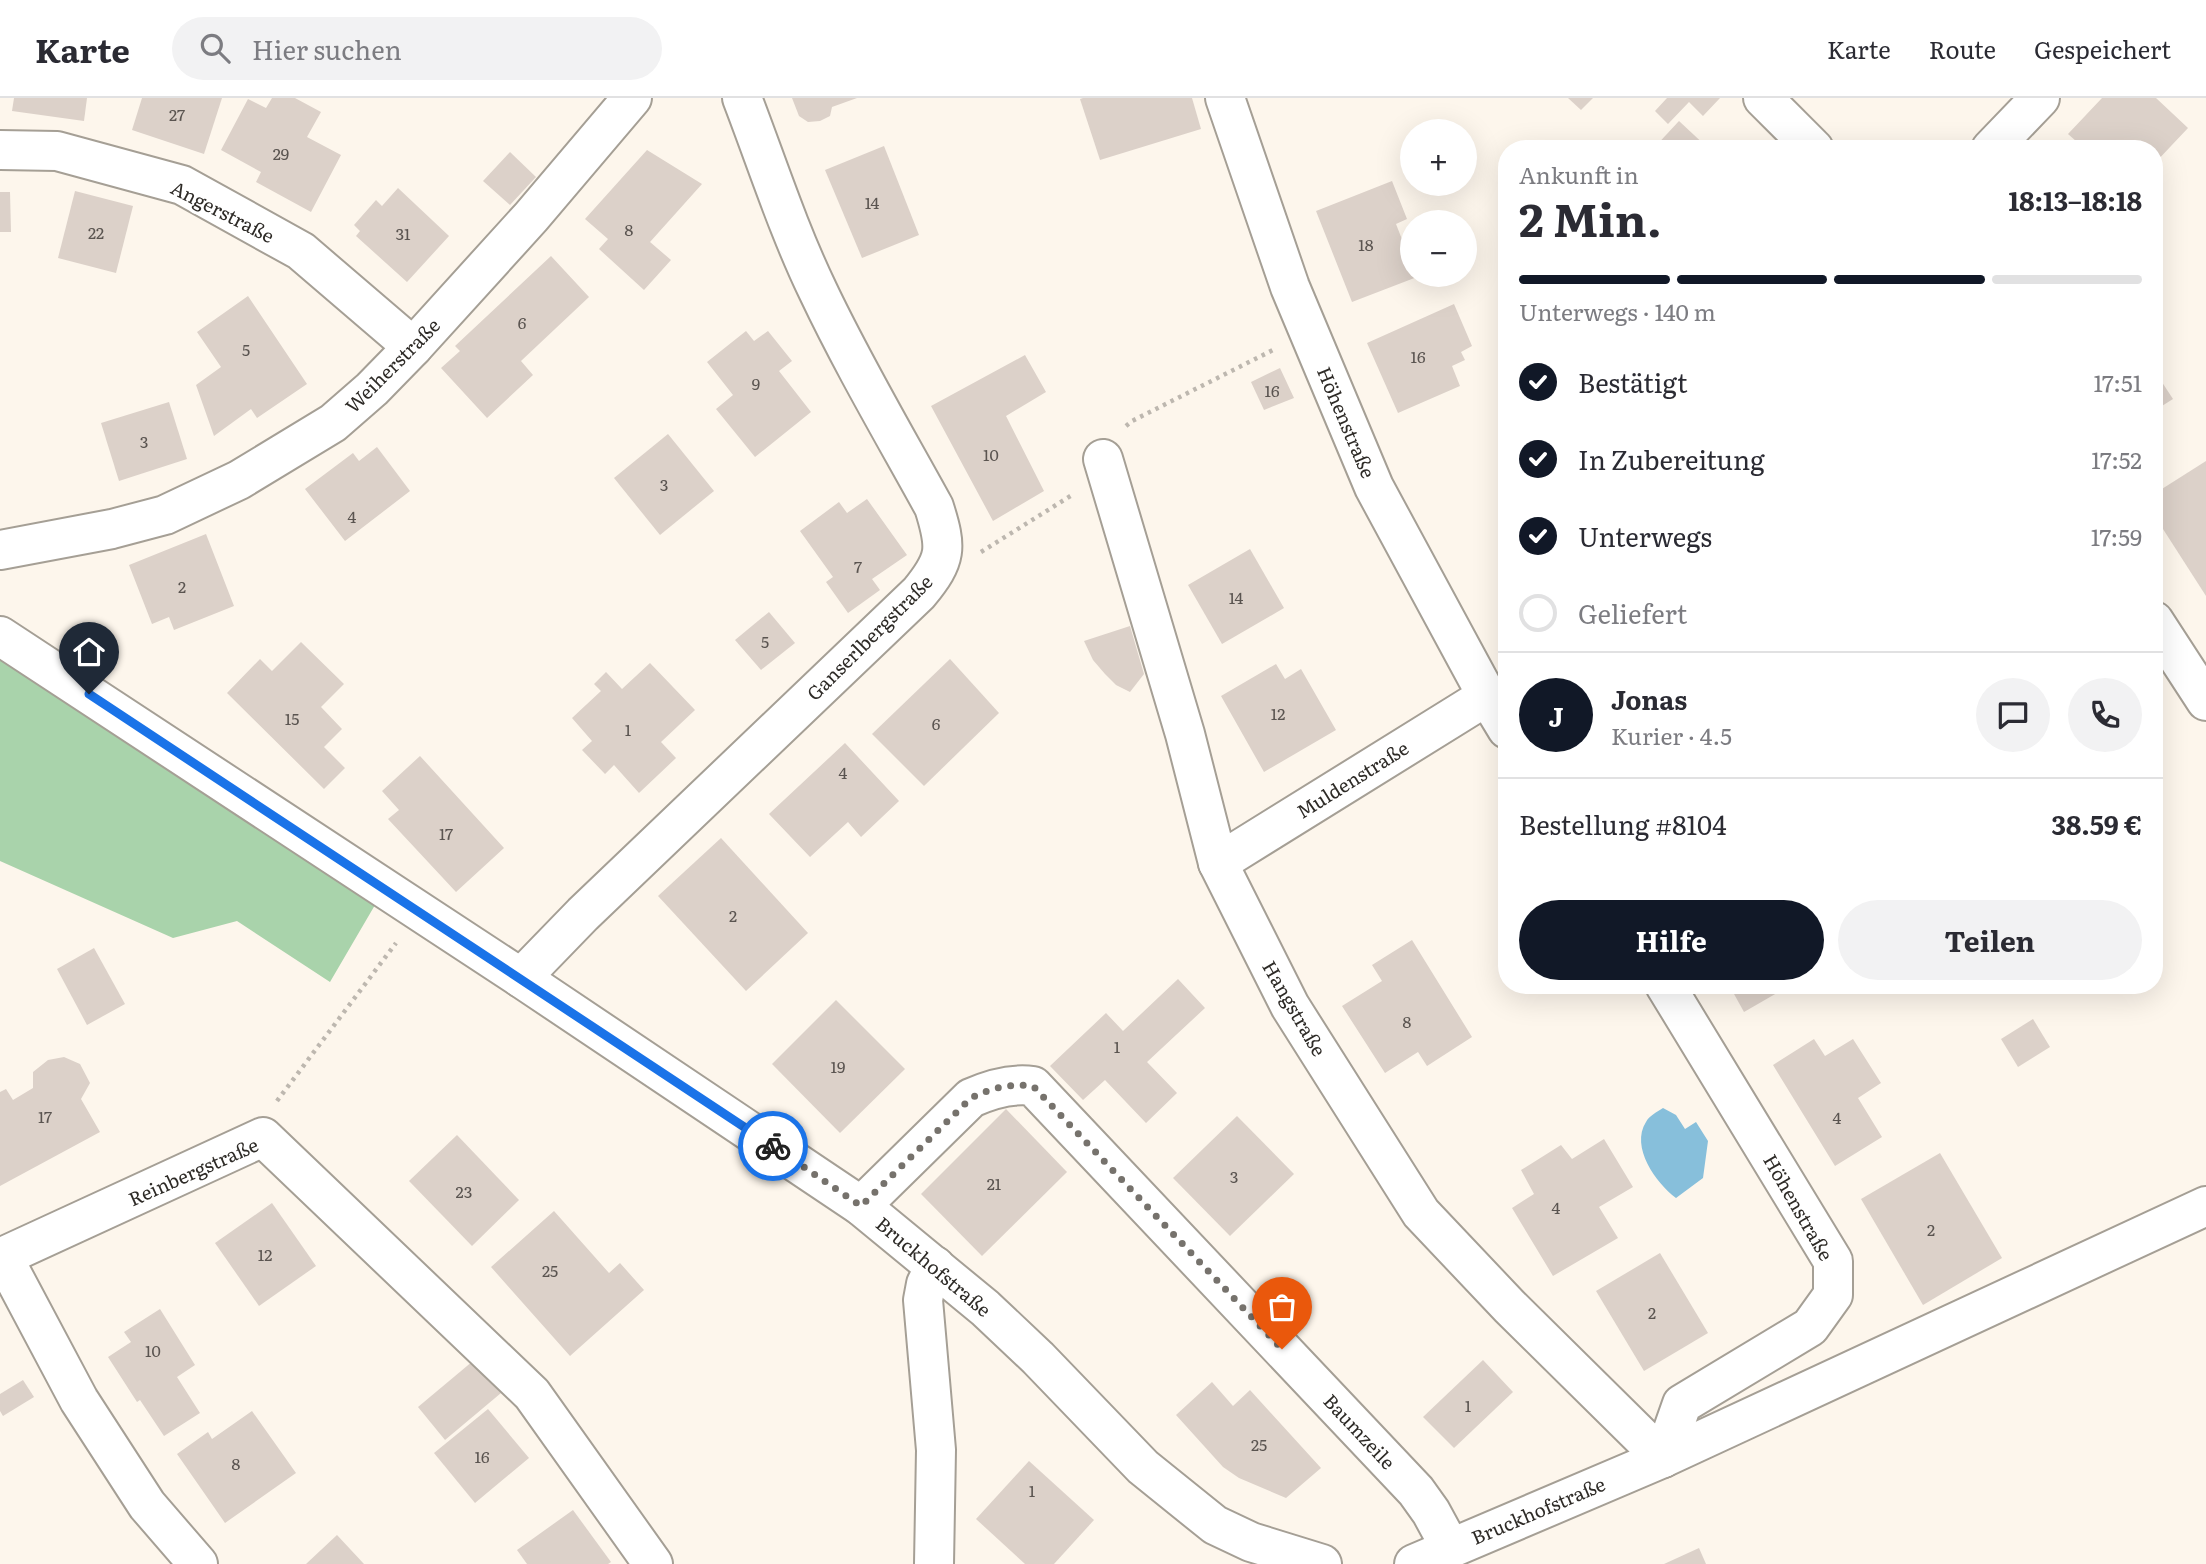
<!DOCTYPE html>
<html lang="de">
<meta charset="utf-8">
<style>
body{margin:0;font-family:Literata,serif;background:#f2f2f3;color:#2b2b33;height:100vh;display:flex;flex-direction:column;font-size:26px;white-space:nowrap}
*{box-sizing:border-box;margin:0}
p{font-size:23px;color:#7c7c81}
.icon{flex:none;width:38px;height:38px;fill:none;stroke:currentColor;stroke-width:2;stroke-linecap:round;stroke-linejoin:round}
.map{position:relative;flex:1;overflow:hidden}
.sheet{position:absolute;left:1498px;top:42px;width:665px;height:854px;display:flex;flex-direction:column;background:#fff;border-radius:28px;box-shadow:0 7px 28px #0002}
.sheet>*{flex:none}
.controls{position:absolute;left:1400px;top:21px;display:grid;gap:14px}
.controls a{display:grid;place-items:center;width:77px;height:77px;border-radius:50%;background:#fff;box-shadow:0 7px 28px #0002;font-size:35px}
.pin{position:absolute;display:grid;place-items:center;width:60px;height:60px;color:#fff;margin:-72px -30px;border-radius:50% 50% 50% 0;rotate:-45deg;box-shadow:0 0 7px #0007}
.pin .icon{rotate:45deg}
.courier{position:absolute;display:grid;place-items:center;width:70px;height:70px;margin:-35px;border:5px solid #1a73e8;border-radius:50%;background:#fff;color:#222;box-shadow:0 2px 9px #0007}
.head em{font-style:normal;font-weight:700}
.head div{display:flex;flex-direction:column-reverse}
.head{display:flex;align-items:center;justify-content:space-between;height:119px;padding:0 21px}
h1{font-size:46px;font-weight:700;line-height:52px}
.bar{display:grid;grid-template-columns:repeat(4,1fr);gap:10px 7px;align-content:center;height:84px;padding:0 21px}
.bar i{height:9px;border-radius:5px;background:#e1e1e2}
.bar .selected{background:#111827}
.bar p{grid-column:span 4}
.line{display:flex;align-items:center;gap:18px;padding:0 21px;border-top:2px solid #e1e1e2}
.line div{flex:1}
.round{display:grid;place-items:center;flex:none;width:74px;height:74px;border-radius:37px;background:#f2f2f3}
ol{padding:0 21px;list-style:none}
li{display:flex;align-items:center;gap:21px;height:77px}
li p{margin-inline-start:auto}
li .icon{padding:7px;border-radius:50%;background:#111827;color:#fff;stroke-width:4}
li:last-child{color:#7c7c81}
li i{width:38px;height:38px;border:4px solid #e1e1e2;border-radius:50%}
.action{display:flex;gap:14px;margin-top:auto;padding:14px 21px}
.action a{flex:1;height:80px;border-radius:42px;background:#111827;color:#fff;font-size:28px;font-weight:700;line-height:80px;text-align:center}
.action a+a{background:#f2f2f3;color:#2b2b33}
header{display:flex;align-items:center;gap:42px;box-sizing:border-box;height:98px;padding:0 35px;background:#fff;border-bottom:2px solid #e1e1e2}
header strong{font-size:33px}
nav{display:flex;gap:38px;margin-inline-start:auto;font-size:24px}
.search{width:490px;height:63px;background:#f2f2f3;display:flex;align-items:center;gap:18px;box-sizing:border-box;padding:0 24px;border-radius:38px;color:#7c7c81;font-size:26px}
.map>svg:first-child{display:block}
</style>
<header>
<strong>Karte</strong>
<div class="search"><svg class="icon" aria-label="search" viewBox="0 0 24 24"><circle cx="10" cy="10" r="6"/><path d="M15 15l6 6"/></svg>Hier suchen</div>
<nav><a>Karte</a><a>Route</a><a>Gespeichert</a></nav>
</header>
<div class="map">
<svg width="2206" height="1466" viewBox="0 0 2206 1466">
<rect width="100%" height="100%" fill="#fdf6ec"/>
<!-- forest -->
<path fill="#a9d3ab" d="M0,548L375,807L330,884L237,823L173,840L0,763Z"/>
<!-- water -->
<path fill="#87bfdb" d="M1663,1010L1676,1017L1685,1031L1696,1024L1708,1043L1703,1080L1676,1100C1656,1085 1630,1049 1646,1024C1649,1018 1657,1014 1663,1010Z"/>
<!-- building -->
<g fill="#dcd1c9">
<path d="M14,0H87L84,23L12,13Z"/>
<path d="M142,0H222L204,56L132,32Z"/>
<path d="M272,0H295L321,14L307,39L341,57L311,114L256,84L261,74L221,52L248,1L266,10Z"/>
<path d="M792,0H857L832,9L830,18L820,23L808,24L799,18Z"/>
<path d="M1083,0H1192L1201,31L1100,62L1080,1Z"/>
<path d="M1568,0H1593L1581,12Z"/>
<path d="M1667,0H1720L1703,18L1689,4L1668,26L1655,13Z"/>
<path d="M2102,0H2156L2188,30L2154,66V51H2085L2068,36Z"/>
<path d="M1679,23L1709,51H1653Z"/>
<path d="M884,48L919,137L862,160L825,72Z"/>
<path d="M647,52L702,86L650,144L671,162L644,192L599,151L608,141L585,121Z"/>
<path d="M510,54L536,79L510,107L483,83Z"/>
<path d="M1392,83L1407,121L1396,126L1412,167V177L1417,179L1352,204L1316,113Z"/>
<path d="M398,90L449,138L407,184L356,138L360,133L354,127L376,102L382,108Z"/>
<path d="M75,93L133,108L116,175L58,160Z"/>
<path d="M0,94H10L11,134H0Z"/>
<path d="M551,158L589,199L521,263L533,277L487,320L441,270L460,253L455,248Z"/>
<path d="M248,198L307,286L257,320L251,311L214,338L196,287L221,269L197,234Z"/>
<path d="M1454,206L1472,248L1461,254L1465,262L1452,268L1460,288L1398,315L1367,245Z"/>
<path d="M746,233L754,243L768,233L792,263L779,273L811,314L755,359L716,311L733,297L707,264Z"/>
<path d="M1025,257L1046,294L1006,318L1044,393L993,423L931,308Z"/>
<path d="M1280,270L1294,300L1264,312L1251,284Z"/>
<path d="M2154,272L2173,301L2154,313Z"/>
<path d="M169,304L187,361L119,383L101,325Z"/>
<path d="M668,336L714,393L660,437L614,380Z"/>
<path d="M377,349L410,393L345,443L305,391L353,355L359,363Z"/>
<path d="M2206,363V498L2154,417V396Z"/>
<path d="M867,401L907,457L872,481L880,492L848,515L826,484L833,479L800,433L839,404L847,415Z"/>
<path d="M206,436L234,508L174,532L169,519L152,526L129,467Z"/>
<path d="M1250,451L1284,510L1222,546L1188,487Z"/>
<path d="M769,514L795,545L761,572L735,542Z"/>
<path d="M1130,528L1144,576L1130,594L1116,587L1105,576L1093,562L1084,543Z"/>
<path d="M301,544L344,586L321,609L342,631L324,649L345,670L324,691L227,595L260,561L272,573Z"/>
<path d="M950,561L999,615L924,688L872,636Z"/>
<path d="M650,565L695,612L661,644L676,660L639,695L614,667L605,676L582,652L592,643L572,620L601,593L594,586L606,574L622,591Z"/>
<path d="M1276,566L1285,581L1301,571L1336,632L1264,674L1221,598Z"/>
<path d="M845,645L899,703L861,739L848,724L810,759L769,716Z"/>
<path d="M420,658L504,750L456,794L388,721L399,712L382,693Z"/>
<path d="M721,740L808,835L746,893L658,798Z"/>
<path d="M1412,842L1472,939L1427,968L1418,954L1385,975L1342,908L1382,883L1372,867Z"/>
<path d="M94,850L125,906L87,927L57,871Z"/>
<path d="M1178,881L1205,910L1147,964L1177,995L1146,1025L1105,982L1083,1002L1050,968L1106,915L1123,933Z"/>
<path d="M1729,887H1791L1744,914Z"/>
<path d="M836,902L905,971L840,1035L772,966Z"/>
<path d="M2033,921L2050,949L2018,969L2001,941Z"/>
<path d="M1814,941L1825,958L1853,941L1881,985L1858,1000L1882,1039L1835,1068L1773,967Z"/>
<path d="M64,959L80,966L90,985L81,1001L100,1034L0,1088V994L6,991L13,1002L33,990V974L48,962Z"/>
<path d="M1006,1011L1067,1074L982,1158L921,1096Z"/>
<path d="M1237,1018L1294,1076L1230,1138L1173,1080Z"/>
<path d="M457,1037L519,1102L472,1148L409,1083Z"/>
<path d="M1604,1041L1633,1089L1599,1109L1618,1140L1553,1178L1512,1110L1534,1096L1521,1072L1561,1047L1572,1061Z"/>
<path d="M1940,1055L2002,1160L1923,1207L1861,1101Z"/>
<path d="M272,1105L316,1168L259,1208L215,1145Z"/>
<path d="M554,1113L609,1175L620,1165L644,1192L570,1258L491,1169Z"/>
<path d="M1660,1155L1708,1235L1644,1273L1596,1193Z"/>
<path d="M160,1211L195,1267L177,1279L200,1315L164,1338L140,1302L137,1304L108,1259L131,1244L124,1234Z"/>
<path d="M1483,1262L1513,1294L1454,1350L1423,1319Z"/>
<path d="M473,1263L501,1295L445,1342L418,1309Z"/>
<path d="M23,1282L34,1299L3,1318L0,1313V1296Z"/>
<path d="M1212,1284L1233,1308L1250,1292L1321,1370L1286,1400L1239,1380L1223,1369L1176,1317Z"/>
<path d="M488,1311L529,1360L475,1405L434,1355Z"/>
<path d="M252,1313L296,1375L225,1425L177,1356L208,1334L212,1341Z"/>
<path d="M1029,1363L1094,1422L1054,1466H1025L976,1421Z"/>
<path d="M573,1412L611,1464L608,1466H527L517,1452Z"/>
<path d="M337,1437L364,1466H306Z"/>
<path d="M1699,1450L1706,1466H1664Z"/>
</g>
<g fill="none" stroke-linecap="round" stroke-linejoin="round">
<defs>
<g id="street">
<path d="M1225,0L1290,189L1374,389L1487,598L1507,631"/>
<path d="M1763,0L1814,51"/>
<path d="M1991,51L2040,0"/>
<path d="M0,52L57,53L182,87L301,153L413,249"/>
<path d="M1103,361L1185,636L1218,765L1290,908L1421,1115L1510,1209L1663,1360"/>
<path d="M0,452L112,431L165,417L239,382L333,325L372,291L413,249L531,119L632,0"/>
<path d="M2154,523L2206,603"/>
<path d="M0,538L521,880L861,1108L985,1210L1038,1260L1143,1369L1215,1427L1251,1444L1322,1466"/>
<path d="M1218,765L1487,598"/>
<path d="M521,880L583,816L919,495C947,461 947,450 934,409C895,338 853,267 818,193C788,131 767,65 742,0"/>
<path d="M861,1108L971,1000C991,991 1011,985 1033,988L1416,1393L1431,1414L1450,1449"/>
<path d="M3,1159L79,1302L147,1407L198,1466"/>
<path d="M0,1160L263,1039L532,1296L653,1466"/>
<path d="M1663,1360L1682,1306L1810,1229L1833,1197V1163L1665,887"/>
<path d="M934,1466L936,1352L923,1202L926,1186L935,1168"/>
<path d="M1414,1466L1663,1360L2206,1108"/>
</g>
</defs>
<!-- street casing -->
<use href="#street" stroke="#a59f95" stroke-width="42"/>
<!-- path -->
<g stroke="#bdb7af" stroke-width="4.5" stroke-dasharray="3.5 5" stroke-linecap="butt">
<path d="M1126,328L1132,323L1273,252"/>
<path d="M981,454L1072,397"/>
<path d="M277,1003L396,845"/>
</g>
<!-- street -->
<use href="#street" stroke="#fff" stroke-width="38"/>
</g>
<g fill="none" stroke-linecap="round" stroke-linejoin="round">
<!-- done -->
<path stroke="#76726c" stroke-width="7" stroke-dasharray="0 12.6" d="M773,1048L861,1108L971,1000C991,990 1011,985 1033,988L1282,1251"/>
<!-- route -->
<path stroke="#1a73e8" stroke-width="9" d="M89,596L773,1048"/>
</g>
<g text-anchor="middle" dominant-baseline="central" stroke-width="6" stroke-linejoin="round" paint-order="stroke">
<!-- number labels -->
<g font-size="16" fill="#5a5450">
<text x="177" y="16">27</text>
<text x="281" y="55">29</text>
<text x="872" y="104">14</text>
<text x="629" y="131">8</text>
<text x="96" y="134">22</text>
<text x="403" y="135">31</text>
<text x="1366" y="146">18</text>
<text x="522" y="224">6</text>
<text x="246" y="251">5</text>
<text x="1418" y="258">16</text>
<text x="756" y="285">9</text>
<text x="1272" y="292">16</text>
<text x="144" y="343">3</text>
<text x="991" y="356">10</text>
<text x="664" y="386">3</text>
<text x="352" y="418">4</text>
<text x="858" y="468">7</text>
<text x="182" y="488">2</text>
<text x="1236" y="499">14</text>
<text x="765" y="543">5</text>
<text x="1278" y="615">12</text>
<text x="292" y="620">15</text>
<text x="936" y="625">6</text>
<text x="628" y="631">1</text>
<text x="843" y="674">4</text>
<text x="446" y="735">17</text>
<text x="733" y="817">2</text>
<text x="1407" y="923">8</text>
<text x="1117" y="948">1</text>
<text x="838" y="968">19</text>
<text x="45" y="1018">17</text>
<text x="1837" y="1019">4</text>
<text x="1234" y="1078">3</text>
<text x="994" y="1085">21</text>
<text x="464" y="1093">23</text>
<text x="1556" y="1109">4</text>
<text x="1931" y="1131">2</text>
<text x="265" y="1156">12</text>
<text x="550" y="1172">25</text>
<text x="1652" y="1214">2</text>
<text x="153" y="1252">10</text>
<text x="1468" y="1307">1</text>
<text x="1259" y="1346">25</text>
<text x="482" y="1358">16</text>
<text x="236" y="1365">8</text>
<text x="1032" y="1392">1</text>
</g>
<!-- street labels -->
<g font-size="19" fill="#2e2b27" stroke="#fff">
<text transform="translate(223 113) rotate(27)">Angerstraße</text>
<text transform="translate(392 267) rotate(-45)">Weiherstraße</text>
<text transform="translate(1347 324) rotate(67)">Höhenstraße</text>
<text transform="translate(869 539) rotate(-45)">Ganserlbergstraße</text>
<text transform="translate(1352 681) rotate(-32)">Muldenstraße</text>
<text transform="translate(1295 910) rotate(60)">Hangstraße</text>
<text transform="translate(193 1073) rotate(-24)">Reinbergstraße</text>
<text transform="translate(1799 1109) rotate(60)">Höhenstraße</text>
<text transform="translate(934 1168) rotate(40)">Bruckhofstraße</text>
<text transform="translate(1360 1333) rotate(47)">Baumzeile</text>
<text transform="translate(1538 1412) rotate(-23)">Bruckhofstraße</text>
</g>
</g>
</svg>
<div class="controls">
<a>+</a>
<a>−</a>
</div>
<div class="pin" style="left:1282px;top:1251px;background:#ea580c"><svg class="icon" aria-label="bag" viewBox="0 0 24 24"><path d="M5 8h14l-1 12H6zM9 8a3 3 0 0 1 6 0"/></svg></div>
<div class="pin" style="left:89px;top:596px;background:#1f2937"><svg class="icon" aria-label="home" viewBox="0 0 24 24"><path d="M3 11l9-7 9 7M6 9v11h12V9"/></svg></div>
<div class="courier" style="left:773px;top:1048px"><svg class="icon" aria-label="bike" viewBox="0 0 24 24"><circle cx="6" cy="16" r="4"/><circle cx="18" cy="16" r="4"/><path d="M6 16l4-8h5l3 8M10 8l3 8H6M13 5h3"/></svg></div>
<section class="sheet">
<div class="head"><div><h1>2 Min.</h1><p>Ankunft in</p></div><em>18:13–18:18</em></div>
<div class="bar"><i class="selected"></i><i class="selected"></i><i class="selected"></i><i></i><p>Unterwegs · 140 m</p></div>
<ol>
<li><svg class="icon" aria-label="check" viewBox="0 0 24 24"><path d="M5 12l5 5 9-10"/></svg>Bestätigt<p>17:51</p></li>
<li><svg class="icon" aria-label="check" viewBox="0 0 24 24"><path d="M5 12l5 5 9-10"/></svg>In Zubereitung<p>17:52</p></li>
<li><svg class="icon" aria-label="check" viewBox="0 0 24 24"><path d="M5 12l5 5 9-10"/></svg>Unterwegs<p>17:59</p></li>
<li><i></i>Geliefert</li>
</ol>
<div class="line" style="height:126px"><b class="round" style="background:#111827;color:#fff">J</b><div><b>Jonas</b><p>Kurier · 4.5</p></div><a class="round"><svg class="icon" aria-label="chat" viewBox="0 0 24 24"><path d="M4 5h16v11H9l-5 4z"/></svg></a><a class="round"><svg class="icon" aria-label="phone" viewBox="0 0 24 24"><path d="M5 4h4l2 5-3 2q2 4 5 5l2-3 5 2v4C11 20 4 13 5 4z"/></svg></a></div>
<div class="line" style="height:91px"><div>Bestellung #8104</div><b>38.59 €</b></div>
<div class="action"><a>Hilfe</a><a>Teilen</a></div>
</section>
</div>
